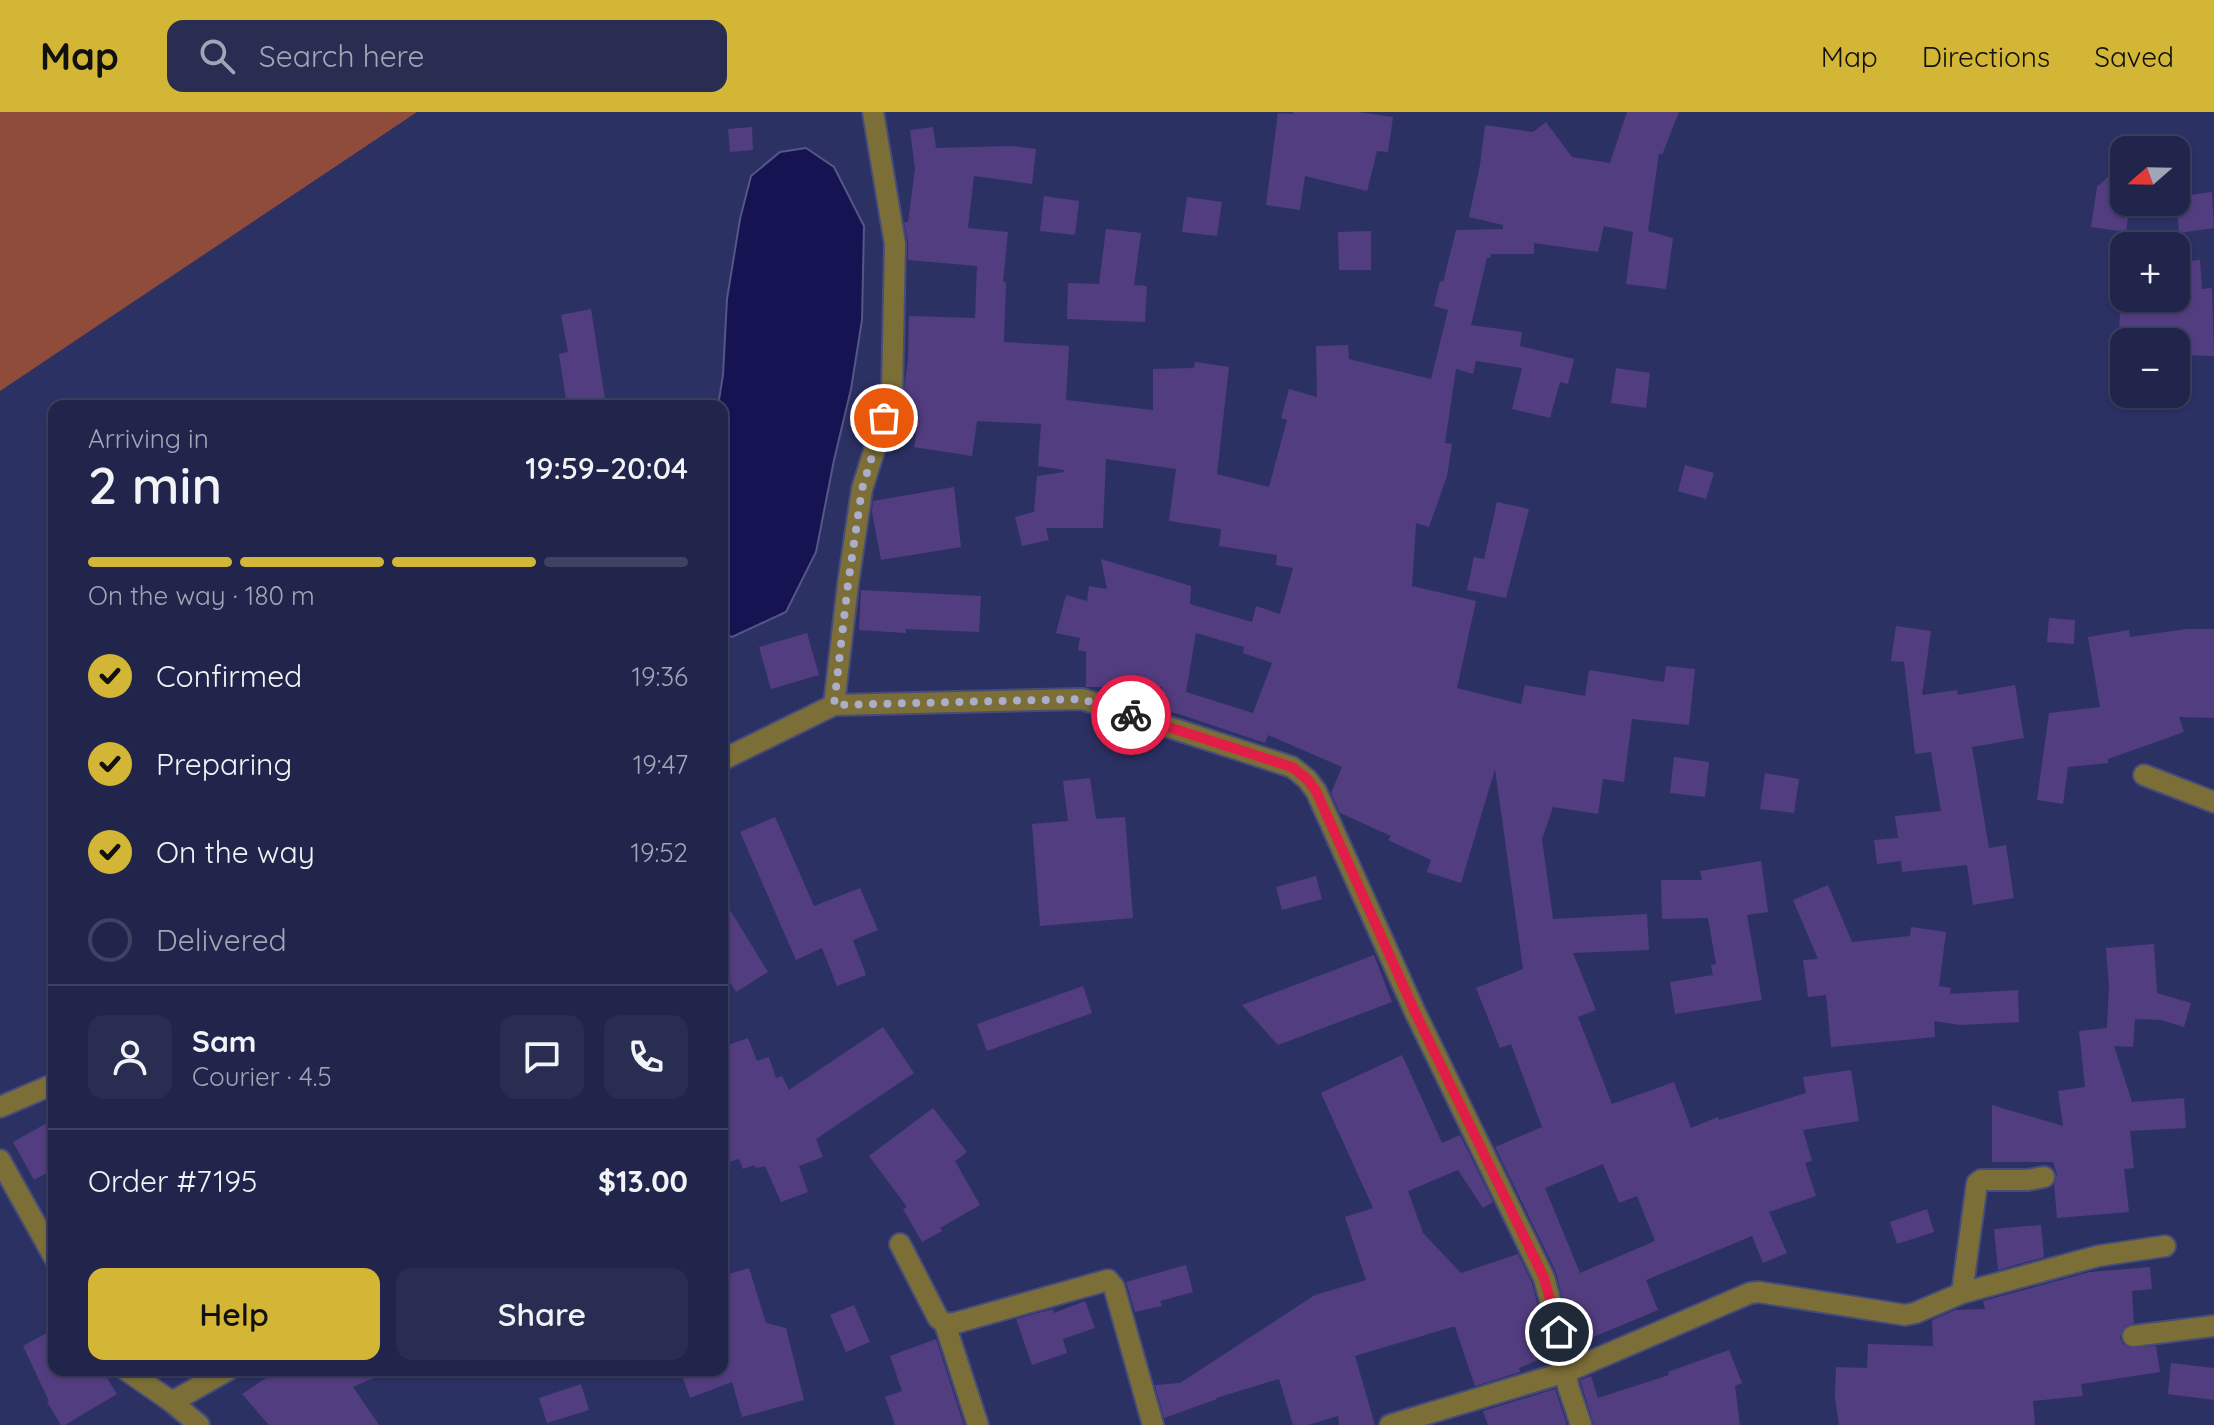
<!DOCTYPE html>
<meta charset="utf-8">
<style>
body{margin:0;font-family:Quicksand,sans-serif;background:#292d52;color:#f1f3f6;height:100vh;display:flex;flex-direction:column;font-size:30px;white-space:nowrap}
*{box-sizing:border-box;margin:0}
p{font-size:26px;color:#a2a5b5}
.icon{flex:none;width:44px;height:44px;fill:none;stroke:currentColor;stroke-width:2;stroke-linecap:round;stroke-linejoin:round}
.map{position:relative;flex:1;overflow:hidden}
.sheet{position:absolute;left:48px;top:288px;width:680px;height:976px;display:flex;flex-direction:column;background:#21254b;border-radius:16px;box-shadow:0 2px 6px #0004,0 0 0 2px #3e4263}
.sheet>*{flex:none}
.needle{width:52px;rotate:250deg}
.tools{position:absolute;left:2110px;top:24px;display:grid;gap:16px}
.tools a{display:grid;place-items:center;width:80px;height:80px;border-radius:16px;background:#21254b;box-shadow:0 2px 6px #0004,0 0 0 2px #3e4263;font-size:40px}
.pin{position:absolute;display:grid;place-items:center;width:68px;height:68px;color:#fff;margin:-34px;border:4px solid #fff;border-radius:50%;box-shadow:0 2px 8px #0007}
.courier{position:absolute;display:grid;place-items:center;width:80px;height:80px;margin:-40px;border:6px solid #e11d48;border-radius:50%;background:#fff;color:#222;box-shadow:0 2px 10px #0007}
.summary em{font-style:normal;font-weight:600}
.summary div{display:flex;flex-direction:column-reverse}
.summary{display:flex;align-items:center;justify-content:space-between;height:136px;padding:0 40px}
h1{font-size:52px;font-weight:600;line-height:60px}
.bar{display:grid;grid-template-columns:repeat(4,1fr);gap:12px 8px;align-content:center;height:96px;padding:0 40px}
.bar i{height:10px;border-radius:6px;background:#3e4263}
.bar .active{background:#d3b635}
.bar p{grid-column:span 4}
.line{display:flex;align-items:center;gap:20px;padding:0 40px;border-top:2px solid #3e4263}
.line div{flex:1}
.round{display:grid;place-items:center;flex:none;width:84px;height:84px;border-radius:16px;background:#292d52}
ol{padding:0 40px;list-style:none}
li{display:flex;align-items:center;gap:24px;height:88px}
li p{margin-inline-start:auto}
li .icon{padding:8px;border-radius:50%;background:#d3b635;color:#111;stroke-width:4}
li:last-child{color:#a2a5b5}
li i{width:44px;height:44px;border:4px solid #3e4263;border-radius:50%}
.primary-button{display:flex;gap:16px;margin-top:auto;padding:16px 40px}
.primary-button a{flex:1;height:92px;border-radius:16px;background:#d3b635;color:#111;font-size:32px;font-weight:600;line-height:92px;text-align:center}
.primary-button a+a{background:#292d52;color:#f1f3f6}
header{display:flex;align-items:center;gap:48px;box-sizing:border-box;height:112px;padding:0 40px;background:#d3b635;color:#111}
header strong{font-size:38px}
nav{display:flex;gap:44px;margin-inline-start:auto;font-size:28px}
.search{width:560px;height:72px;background:#292d52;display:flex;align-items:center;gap:20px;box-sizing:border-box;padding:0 28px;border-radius:16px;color:#a2a5b5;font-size:30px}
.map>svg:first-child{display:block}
</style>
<header>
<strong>Map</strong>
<div class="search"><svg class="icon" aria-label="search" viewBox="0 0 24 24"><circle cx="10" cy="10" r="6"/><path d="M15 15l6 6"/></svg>Search here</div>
<nav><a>Map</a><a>Directions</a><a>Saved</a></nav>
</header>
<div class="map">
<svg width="2214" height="1313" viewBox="0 0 2214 1313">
<rect width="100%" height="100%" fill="#2c3164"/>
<!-- green -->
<path fill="#904c3a" d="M0,0H417L0,279Z"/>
<!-- water -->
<path fill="#151352" stroke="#565686" stroke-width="2" d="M806,36L834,55L864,114L862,208L851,277L834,348L816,440L786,500L732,525L722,521V294H718L723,263L727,187L740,107L751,64L780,40Z"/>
<!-- building -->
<g fill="#533d81" fill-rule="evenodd">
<path d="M1293,0H1358L1393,5L1388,40L1377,39L1367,79L1305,64L1300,98L1266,93L1278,1L1293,2Z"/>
<path d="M1627,0H1679L1662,43L1659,41L1648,119L1673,126L1666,177L1626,172L1633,120L1604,114L1598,140L1534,131V142H1491L1490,146H1487L1471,213L1522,220L1520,234L1574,247L1568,272L1560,270L1550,306L1512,297L1522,256L1476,249L1473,262L1456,257L1445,331L1452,332L1447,364L1429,415L1416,411L1412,474L1476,489L1457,576L1521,592L1525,573L1585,584L1589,558L1664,570L1666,554L1695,557L1689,613L1632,607L1624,670L1603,667L1598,702L1553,695L1542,727L1553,807L1647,802L1649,838L1573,841L1596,898L1578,905L1612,992L1674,970L1691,1016L1718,1005L1719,1008L1806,981L1803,965L1851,958L1859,1009L1803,1018L1812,1049L1805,1051L1816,1084L1769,1100L1787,1141L1763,1151L1752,1124L1646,1168L1658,1198L1574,1233L1556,1160L1495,1035L1542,1015L1511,932L1500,936L1476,876L1523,857L1495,657L1461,771L1427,760L1431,748L1388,728L1391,724L1340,701L1331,681L1342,655L1268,623L1265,631L1179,602L1158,598L1162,575H1086V540L1078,538L1080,526L1056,521L1066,483L1087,489L1089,474L1107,477L1101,447L1191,474L1190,492L1252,510L1256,494L1280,502L1293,456L1276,453L1277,443L1219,434L1221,417L1169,409L1176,357L1106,347L1103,416H1046L1049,428L1022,434L1015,405L1034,400L1037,364L1064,360V358L1038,354L1041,312L977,309L972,344L914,335L919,302L901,299L908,248L909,204L975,206L977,154L908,148V130L904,110H908L915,57L910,18L933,15L936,36L1011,34L1036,37L1032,72L974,64L968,116L1008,120L1003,170H1006L1004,230L1069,234L1066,288L1153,298V257L1194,256L1195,250L1229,255L1217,362L1269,375L1287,308L1281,306L1289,277L1317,285L1316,234L1348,233L1349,247L1431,267L1448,198L1434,194L1440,169L1443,170L1456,118L1503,117V113L1469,105L1480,53L1485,13L1533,20L1546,10L1572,45L1610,51ZM1196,521L1244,535L1243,541L1272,551L1253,601L1186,580ZM1603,1052L1619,1091L1637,1084L1655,1129L1580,1161L1545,1076Z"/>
<path d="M752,15L753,38L730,40L728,17Z"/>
<path d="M2124,50V90H2130L2126,120L2091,115L2097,75Z"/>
<path d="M2212,80L2214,116L2179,121L2176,85Z"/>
<path d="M1044,84L1079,89L1075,123L1040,119Z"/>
<path d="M1187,85L1222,90L1217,124L1182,120Z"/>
<path d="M1106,117L1141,121L1134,173L1147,174L1145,210L1067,207L1068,171L1099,172Z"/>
<path d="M1371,119V158H1339L1338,120Z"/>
<path d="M2200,148L2202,177L2212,176L2214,244L2180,243L2181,226L2119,223L2120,199L2155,201L2152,186H2176V150Z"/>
<path d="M591,197L606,294H567L559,242L568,240L561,203Z"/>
<path d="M1616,256L1650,261L1646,296L1611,291Z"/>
<path d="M1685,353L1714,361L1706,387L1678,379Z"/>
<path d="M954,375L961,435L881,448L872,400L873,389Z"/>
<path d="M1497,390L1529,397L1506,486L1467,478L1474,445L1484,447Z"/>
<path d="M861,478L981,484L979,520L906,517V521L859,518Z"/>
<path d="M2049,506L2075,508L2074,532L2047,530Z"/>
<path d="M1896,514L1931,519L1922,583L1957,578L1958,583L2015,573L2024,626L1972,635L1989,736L2006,733L2014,786L1973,793L1967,753L1902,760L1901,749L1877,752L1874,728L1898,726L1895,704L1941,699L1931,640L1915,642L1904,550L1891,549Z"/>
<path d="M2187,517H2214V606L2179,605L2184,620L2108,647V651L2068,655L2063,692L2037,688L2049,601L2100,595L2088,525L2129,518L2130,525Z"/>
<path d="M807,521L819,563L771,577L759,535Z"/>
<path d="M1674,645L1709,650L1705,685L1670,681Z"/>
<path d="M1765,661L1799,667L1794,701L1760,697Z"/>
<path d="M1090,666L1096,707L1125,705L1133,806L1040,814L1032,712L1068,709L1063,669Z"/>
<path d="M775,705L814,794L860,776L878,818L853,828L866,863L837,874L822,836L796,848L740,720Z"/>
<path d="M1761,749L1768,800L1747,803L1762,888L1675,902L1670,870L1713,863L1711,853L1716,852L1708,806L1662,807L1661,768H1702L1700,759Z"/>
<path d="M1316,764L1322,787L1282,798L1276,775Z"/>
<path d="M1828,773L1852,830L1910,824L1911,815L1946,820L1939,874L1951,876L1950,882L2018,878L2019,910L1960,913L1934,909L1935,925L1831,935L1826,883L1808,885L1803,848L1818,847L1793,788Z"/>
<path d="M722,785L768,860L736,880L722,857Z"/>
<path d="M2154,832L2157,881L2191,891L2184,915L2161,908L2135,907L2133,935L2114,934L2132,990L2184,986L2186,1016L2130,1019L2134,1056L2124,1057L2129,1100L2057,1106L2054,1072L2057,1063L2053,1050H1992V993L2063,1014L2058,979L2085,975L2079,919L2107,916L2109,874L2106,836Z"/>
<path d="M1374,843L1392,890L1278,933L1242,893Z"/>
<path d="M1083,874L1092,901L987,939L977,912Z"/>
<path d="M883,915L914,961L816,1027L823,1045L799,1054L808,1080L781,1090L765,1054L756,1056L754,1053L743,1057L739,1047L722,1052V981L730,978L722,955V935L748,926L757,949L769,945L776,966L782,964L789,978Z"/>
<path d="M1402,943L1442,1031L1460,1023L1493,1090L1483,1096L1458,1058L1408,1079L1423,1121L1461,1161L1518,1142L1532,1171L1550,1243L1519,1256L1520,1260L1475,1274L1455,1215H1452L1355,1244L1375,1313H1339L1338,1304L1308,1313H1293L1279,1267L1216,1286L1217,1287L1164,1306L1155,1273L1180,1271L1315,1183L1366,1168L1345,1105L1373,1096L1321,981Z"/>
<path d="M933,996L967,1040L955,1049L980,1093L940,1116L942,1119L922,1130L903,1097L907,1095L869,1044Z"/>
<path d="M54,1007V1057L34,1068L13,1030Z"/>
<path d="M1927,1097L1934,1120L1897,1132L1890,1110Z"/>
<path d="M2041,1113L2044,1145L1998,1158L1994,1117Z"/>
<path d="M1186,1153L1193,1180L1160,1189L1162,1194L1135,1200L1126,1170Z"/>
<path d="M2150,1155L2152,1177L2132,1179L2134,1211L2125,1214L2120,1225L2122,1231L2129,1236L2156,1234L2160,1260L2081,1272L2083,1284L2033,1289L2035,1313H1839L1835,1286L1836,1255L1867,1256L1868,1232L1933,1234L1932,1208L1955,1198L1985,1197L1983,1189L2090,1160Z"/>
<path d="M749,1156L766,1211L786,1216L804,1288L742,1305L732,1270L690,1286L680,1258H722V1164Z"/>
<path d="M1085,1189L1095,1216L1063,1227L1067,1241L1032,1253L1016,1207L1053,1197L1054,1201Z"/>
<path d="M854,1193L870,1230L846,1240L830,1203Z"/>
<path d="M54,1217V1258H102L117,1282L65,1313H61L47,1290L49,1289L23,1234Z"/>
<path d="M936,1227L964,1313H895L885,1285L902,1279L890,1244Z"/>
<path d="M1729,1238L1742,1271L1735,1274L1740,1313H1594L1580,1268L1591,1264L1598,1286L1669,1263L1668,1260Z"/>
<path d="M2171,1251L2214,1256V1288L2168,1282Z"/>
<path d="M278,1258H392L353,1275L379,1313H269L242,1282Z"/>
<path d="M581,1272L589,1298L547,1311L539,1286Z"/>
<path d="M1555,1277L1567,1313H1488L1483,1299Z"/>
</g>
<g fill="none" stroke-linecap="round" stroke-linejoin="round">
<defs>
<g id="street">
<path d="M834,593L1082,587L1292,655L1307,667L1316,679L1415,900L1544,1166L1559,1220L1566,1260L1750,1181L1759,1180L1905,1203L1915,1201L1962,1181L1977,1071L1981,1068H2028L2044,1065"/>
<path d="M722,648L834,593L848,472L862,377L892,282L895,132L873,0"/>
<path d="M2144,663L2214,690"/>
<path d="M0,995L54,972"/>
<path d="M0,1048L54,1145"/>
<path d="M900,1132L938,1206L945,1212L955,1211L1108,1168L1114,1175L1153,1313"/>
<path d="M1962,1181L2098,1144L2165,1134"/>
<path d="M945,1212L978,1313"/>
<path d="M2133,1224L2214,1214"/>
<path d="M126,1258L172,1290L199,1313"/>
<path d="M172,1290L228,1258"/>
<path d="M1390,1313L1566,1260L1568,1274L1581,1313"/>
</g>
</defs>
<!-- street casing -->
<use href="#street" stroke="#474c7a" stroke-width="24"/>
<!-- street -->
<use href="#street" stroke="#7b6e37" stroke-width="20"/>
</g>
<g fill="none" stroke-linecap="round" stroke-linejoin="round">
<!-- done -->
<path stroke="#aaaec8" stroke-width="8" stroke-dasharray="0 14.4" d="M884,306L862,377L848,472L834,593L1082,587L1131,603"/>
<!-- route -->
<path stroke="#e11d48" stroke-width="10" d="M1131,603L1292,655L1307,667L1316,679L1415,900L1544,1166L1559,1220"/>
</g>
</svg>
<div class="tools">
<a><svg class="needle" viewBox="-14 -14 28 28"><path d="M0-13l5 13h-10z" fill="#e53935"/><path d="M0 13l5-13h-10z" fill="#a2a5b5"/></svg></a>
<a>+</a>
<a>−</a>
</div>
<div class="pin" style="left:884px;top:306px;background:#ea580c"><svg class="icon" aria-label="bag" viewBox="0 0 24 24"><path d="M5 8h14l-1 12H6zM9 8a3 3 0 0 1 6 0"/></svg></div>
<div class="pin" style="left:1559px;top:1220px;background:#1f2937"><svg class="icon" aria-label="home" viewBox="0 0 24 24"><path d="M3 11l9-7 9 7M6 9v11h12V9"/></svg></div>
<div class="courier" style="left:1131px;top:603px"><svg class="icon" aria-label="bike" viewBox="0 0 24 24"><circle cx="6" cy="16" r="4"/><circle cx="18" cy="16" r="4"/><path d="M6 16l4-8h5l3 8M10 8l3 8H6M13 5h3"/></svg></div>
<section class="sheet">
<div class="summary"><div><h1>2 min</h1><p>Arriving in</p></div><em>19:59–20:04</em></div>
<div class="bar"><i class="active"></i><i class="active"></i><i class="active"></i><i></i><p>On the way · 180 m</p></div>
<ol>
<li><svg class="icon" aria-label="check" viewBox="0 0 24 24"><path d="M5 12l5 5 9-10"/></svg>Confirmed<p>19:36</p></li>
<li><svg class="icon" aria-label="check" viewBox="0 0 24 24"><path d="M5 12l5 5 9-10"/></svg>Preparing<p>19:47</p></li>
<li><svg class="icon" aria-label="check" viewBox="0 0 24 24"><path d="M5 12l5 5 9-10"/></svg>On the way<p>19:52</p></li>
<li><i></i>Delivered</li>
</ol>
<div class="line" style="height:144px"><a class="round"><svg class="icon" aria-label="person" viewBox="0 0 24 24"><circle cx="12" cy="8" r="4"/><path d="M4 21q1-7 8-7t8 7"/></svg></a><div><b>Sam</b><p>Courier · 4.5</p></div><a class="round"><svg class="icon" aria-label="chat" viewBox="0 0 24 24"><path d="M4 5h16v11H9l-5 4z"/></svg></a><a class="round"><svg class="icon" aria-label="phone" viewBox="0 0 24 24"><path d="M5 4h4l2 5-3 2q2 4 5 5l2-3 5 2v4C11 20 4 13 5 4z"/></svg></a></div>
<div class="line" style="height:104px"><div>Order #7195</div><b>$13.00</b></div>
<div class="primary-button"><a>Help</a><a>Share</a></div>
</section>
</div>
